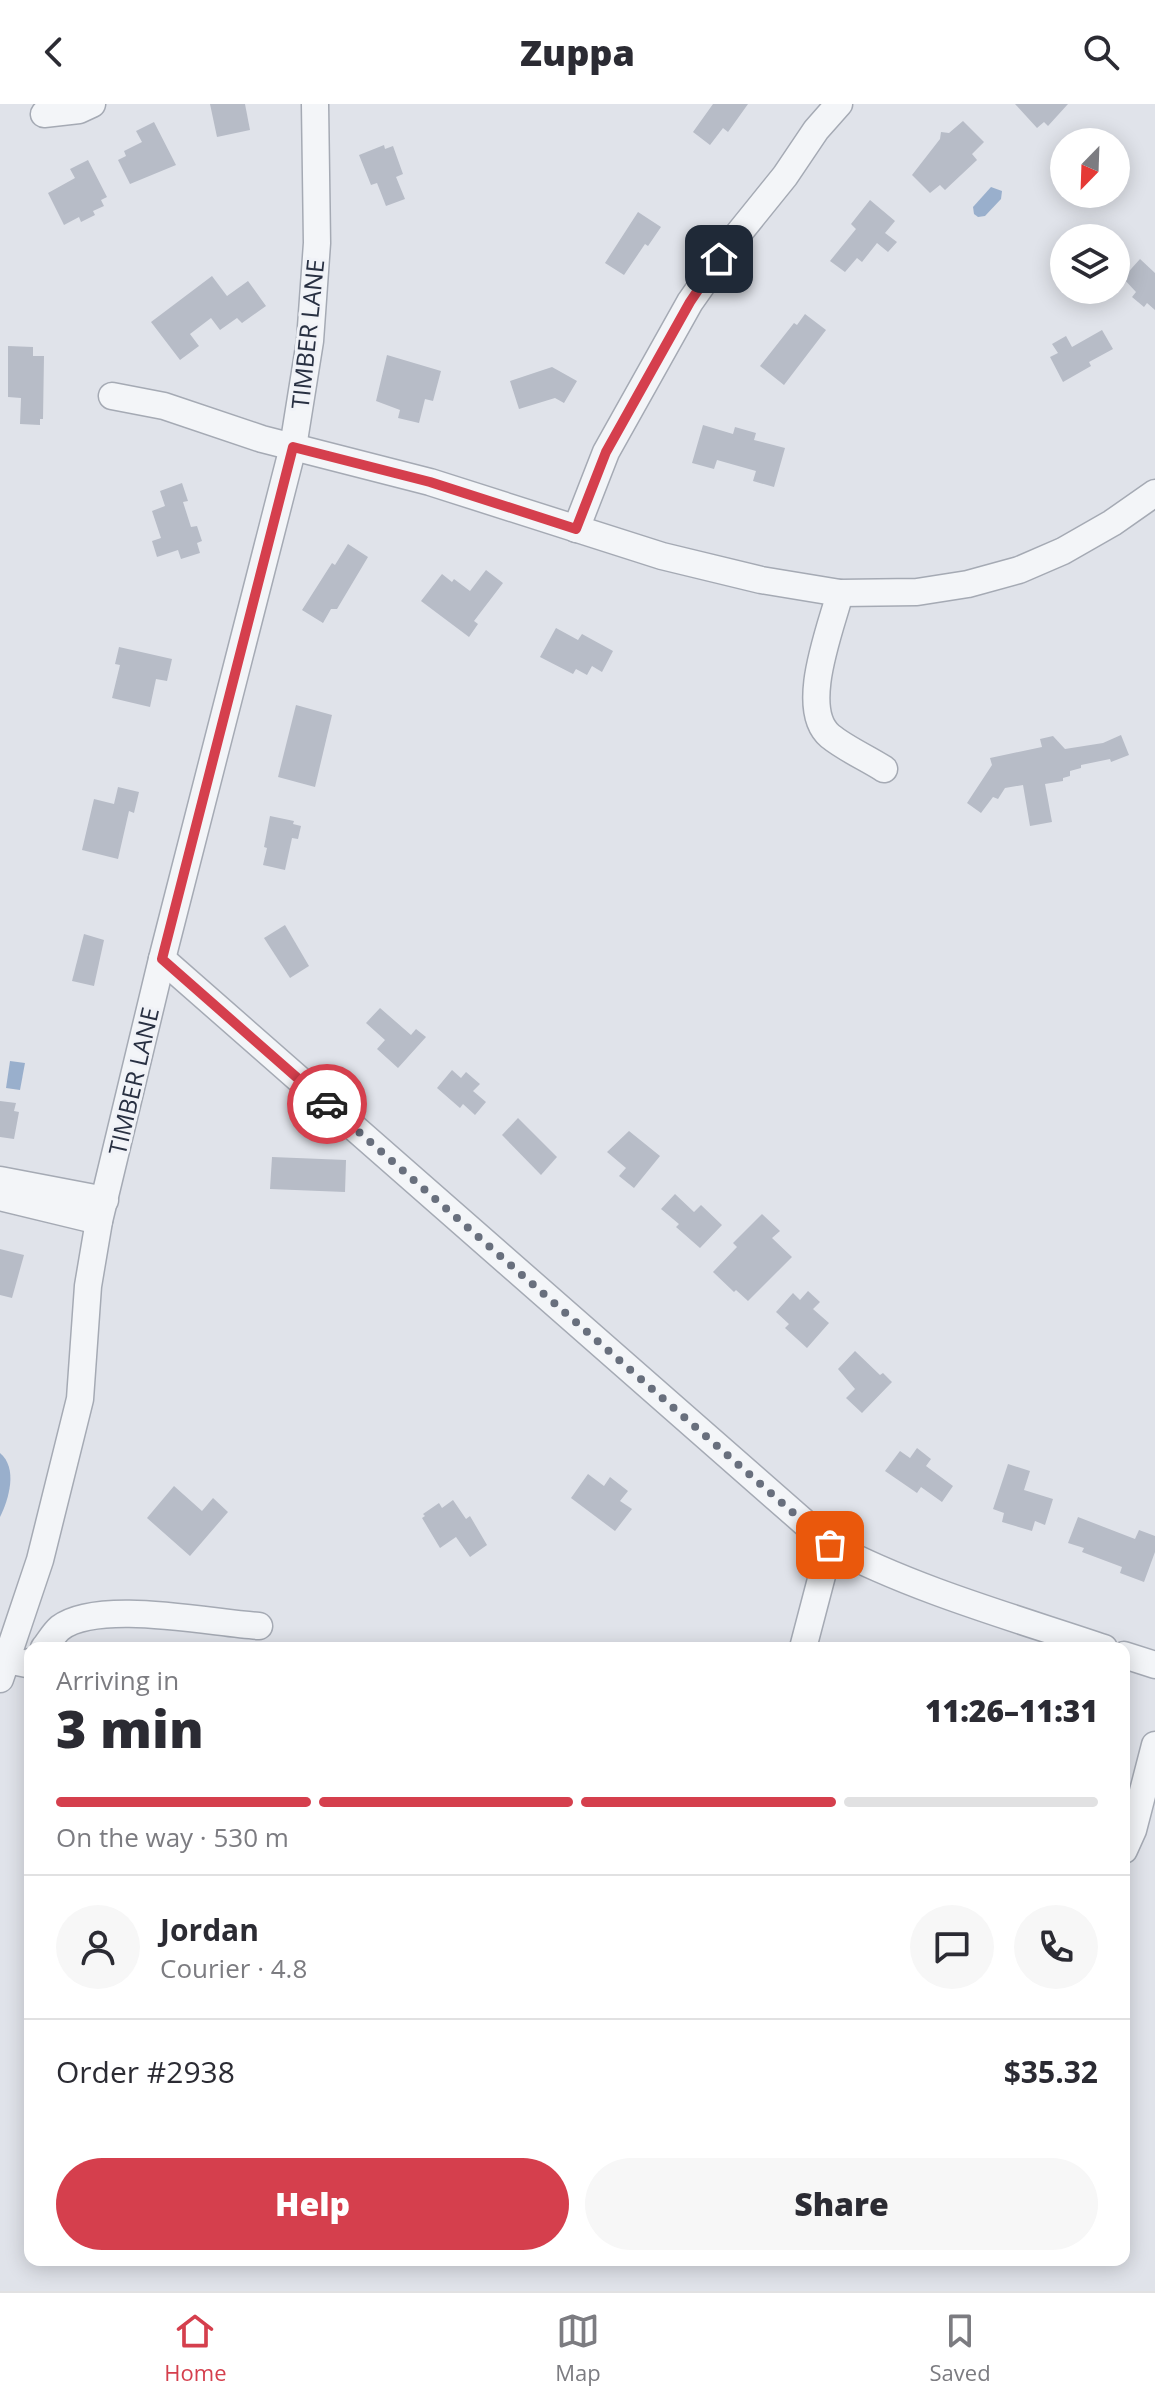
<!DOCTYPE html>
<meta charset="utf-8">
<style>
body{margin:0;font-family:"Open Sans",sans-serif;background:#f7f7f7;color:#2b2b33;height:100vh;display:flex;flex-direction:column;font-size:30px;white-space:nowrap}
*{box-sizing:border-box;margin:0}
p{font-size:26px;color:#7c7c81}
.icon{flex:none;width:44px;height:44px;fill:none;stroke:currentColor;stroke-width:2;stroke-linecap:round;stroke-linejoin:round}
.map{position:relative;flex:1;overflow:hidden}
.panel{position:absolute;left:24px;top:1538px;width:1106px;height:624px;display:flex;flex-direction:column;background:#fff;border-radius:16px;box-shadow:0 4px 20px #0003}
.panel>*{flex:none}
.needle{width:52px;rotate:203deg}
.tools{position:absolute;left:1050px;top:24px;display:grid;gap:16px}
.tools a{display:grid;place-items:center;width:80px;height:80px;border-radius:50%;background:#fff;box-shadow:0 4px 20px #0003;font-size:40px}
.pin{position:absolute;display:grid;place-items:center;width:68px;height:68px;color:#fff;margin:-34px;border-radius:16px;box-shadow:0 4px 12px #0006}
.courier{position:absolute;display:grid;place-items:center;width:80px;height:80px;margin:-40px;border:6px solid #d53f4d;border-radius:50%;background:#fff;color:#222;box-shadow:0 2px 10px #0007}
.overview em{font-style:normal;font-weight:800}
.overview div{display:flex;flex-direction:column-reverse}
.overview{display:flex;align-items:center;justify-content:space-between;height:136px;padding:0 32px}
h1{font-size:52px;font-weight:800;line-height:60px}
.bar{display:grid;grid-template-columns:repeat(4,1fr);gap:12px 8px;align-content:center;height:96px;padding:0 32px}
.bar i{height:10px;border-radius:6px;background:#e1e1e2}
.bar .on{background:#d53f4d}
.bar p{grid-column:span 4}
.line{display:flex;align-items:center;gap:20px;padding:0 32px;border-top:2px solid #e1e1e2}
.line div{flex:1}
.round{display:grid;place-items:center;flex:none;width:84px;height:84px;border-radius:42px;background:#f7f7f7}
.button{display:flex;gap:16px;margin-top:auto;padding:16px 32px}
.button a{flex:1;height:92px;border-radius:48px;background:#d53f4d;color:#fff;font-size:32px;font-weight:800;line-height:92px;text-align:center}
.button a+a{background:#f7f7f7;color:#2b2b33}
header{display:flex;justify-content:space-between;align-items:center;height:104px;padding:0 32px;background:#fff;font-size:36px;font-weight:800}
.dock{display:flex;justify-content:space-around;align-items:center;height:112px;border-top:2px solid #e1e1e2;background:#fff;font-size:22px;color:#7c7c81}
.dock a{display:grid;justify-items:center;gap:4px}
.dock .on{color:#d53f4d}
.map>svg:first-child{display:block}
</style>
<header><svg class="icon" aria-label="back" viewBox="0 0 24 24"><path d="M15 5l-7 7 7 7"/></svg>Zuppa<svg class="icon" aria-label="search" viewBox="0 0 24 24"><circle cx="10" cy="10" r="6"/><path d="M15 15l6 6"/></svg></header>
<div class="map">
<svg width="1155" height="2187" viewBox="0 0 1155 2187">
<rect width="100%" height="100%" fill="#e0e3ea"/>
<!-- water -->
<g fill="#99afcc">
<path d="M991,83L1002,87L1001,95L985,112L978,113L974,110L973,103Z"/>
<path d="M10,957L25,959L20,986L6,984Z"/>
<path d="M0,1349C18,1364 9,1395 0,1413Z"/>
</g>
<!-- building -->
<g fill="#b7bcc7">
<path d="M210,0H245L250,26L217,33Z"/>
<path d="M713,0H748L728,28L723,24L710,41L693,28Z"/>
<path d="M1015,0H1068L1048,22L1044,18L1037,24Z"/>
<path d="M963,17L984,38L972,50L977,56L945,86L940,81L930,89L912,71L940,35L941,28L949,29Z"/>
<path d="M154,18L176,61L130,80L118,56L126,52L124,47L142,38L136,27Z"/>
<path d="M384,41L385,45L393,42L403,70L396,73L405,95L386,102L377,79L371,81L359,51Z"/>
<path d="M88,56L107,93L101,96L104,102L93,107L95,111L81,118L79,113L64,121L48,89L75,74L70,65Z"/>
<path d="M870,96L895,117L885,129L897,138L888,148L877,139L862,158L857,154L845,168L830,157L856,125L851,120Z"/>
<path d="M638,108L661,123L648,142L645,140L624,171L605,159Z"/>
<path d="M1140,155L1155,169V206L1147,199L1144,203L1132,193L1136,188L1123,174Z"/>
<path d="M212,172L227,192L248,177L266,202L242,219L237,214L220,226L211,214L190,230L199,242L180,256L151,218Z"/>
<path d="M805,210L826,226L784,281L760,262L794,219L797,221Z"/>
<path d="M1102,226L1113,245L1089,258L1091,262L1063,278L1050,253L1058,249L1052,240L1066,232L1072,243Z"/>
<path d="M8,242L33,243V252H44L43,315H40V321L20,320L21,294L8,293Z"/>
<path d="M387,251L441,267L433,297L425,295L419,319L398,314L400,306L376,297Z"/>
<path d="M552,263L577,277L564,299L555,294L519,305L510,277Z"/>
<path d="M703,321L733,330L735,323L756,329L754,336L785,344L774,383L753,377L756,367L717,356L714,365L692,359Z"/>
<path d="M182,379L188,397L183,398L191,423L197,422L202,437L197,439L200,449L181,455L178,446L157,453L152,437L161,434L152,407L165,402L160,387Z"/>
<path d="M348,440L368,453L337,505H331L323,519L302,506L332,459L335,461Z"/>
<path d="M486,466L503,479L474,517L478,520L469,533L421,497L442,470L452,478L454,475L470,487Z"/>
<path d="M556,524L578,536L582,530L613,547L602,568L592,562L587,571L576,565L573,570L540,553Z"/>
<path d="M119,543L172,555L167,577L156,575L150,603L112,594L120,561L115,560Z"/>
<path d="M296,601L332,611L315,683L278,673Z"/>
<path d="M1121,631L1129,651L1111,658L1110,655L1081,661V664L1070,667V672L1063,674V677L1045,680L1052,718L1030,722L1023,681L1005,684L998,695L993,693L981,709L967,699L992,661L990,654L1042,643L1040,635L1053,632L1065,645L1103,639Z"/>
<path d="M118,683L139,688L134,709L129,707L118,755L82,746L94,695L114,700Z"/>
<path d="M270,712L294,717L293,720L301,722L298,735L292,734L285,766L263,761L267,744L264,743Z"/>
<path d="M285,821L309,862L290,874L264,834Z"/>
<path d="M84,830L104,836L94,882L72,877Z"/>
<path d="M380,904L411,931L416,925L426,933L398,964L377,945L385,936L366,919Z"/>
<path d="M452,966L461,974L466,968L480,980L473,987L486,998L475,1011L463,1000L460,1004L437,984Z"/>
<path d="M0,997L16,999L14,1007L19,1008L14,1035L0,1033Z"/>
<path d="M518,1014L557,1053L541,1071L502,1031Z"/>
<path d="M629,1027L660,1052L634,1084L619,1072L626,1064L607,1048Z"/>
<path d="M272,1053L346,1056L345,1088L270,1085Z"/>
<path d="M675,1090L694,1108L701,1101L722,1121L700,1144L676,1123L679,1120L661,1105Z"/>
<path d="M762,1110L780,1127L772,1134L792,1153L748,1197L736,1186L734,1188L713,1168L737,1143L733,1139Z"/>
<path d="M0,1145L24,1151L12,1194L0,1191Z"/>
<path d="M808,1187L820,1198L813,1205L829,1219L807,1244L785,1224L789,1220L776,1208L793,1189L800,1196Z"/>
<path d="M855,1247L880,1271L883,1269L892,1278L862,1309L846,1294L855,1285L838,1265Z"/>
<path d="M917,1344L931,1355L926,1362L953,1382L942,1398L921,1383L917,1389L885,1367L900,1347L910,1354Z"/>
<path d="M1008,1360L1030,1367L1024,1386L1053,1395L1045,1421L1035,1417L1032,1427L1002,1418L1004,1409L993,1405Z"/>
<path d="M588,1370L604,1382L610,1373L628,1387L620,1397L632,1405L615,1427L571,1394Z"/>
<path d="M174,1382L202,1407L213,1394L228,1408L190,1452L147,1414Z"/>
<path d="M453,1396L466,1415L470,1412L487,1441L470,1453L456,1433L440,1444L422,1414L425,1412L423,1410L439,1399L442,1404Z"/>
<path d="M1078,1413L1135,1435L1139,1426L1155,1432V1448L1144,1478L1120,1469L1122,1463L1082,1448L1084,1444L1068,1439Z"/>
</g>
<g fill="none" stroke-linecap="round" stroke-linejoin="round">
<defs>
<g id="minor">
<path d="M44,10L79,6L92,0"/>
<path d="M112,292L164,302L262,335L430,378L662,452L761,476L840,489L917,488L968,480L1019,466L1063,447L1112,419L1155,389"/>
<path d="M576,425L606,348L690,198L735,134L785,72L816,26L839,0"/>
<path d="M840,489C831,524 798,605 830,632C846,645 867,654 884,665"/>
<path d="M162,855L830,1441C912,1485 1015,1514 1104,1544"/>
<path d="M0,1076L105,1096"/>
<path d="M0,1093L99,1117"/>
<path d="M44,1544C49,1538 54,1529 60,1524C99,1495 210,1519 259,1522"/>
<path d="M803,1544L830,1441"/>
<path d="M1124,1551L1155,1561"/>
<path d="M7,1556L27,1560L30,1558"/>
<path d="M0,1575L40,1456L80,1295L88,1182L99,1117L162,855L293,343L310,237L317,139L315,0"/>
<path d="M1124,1746L1133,1726L1155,1641"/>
</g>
</defs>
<!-- minor casing -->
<use href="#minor" stroke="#a5aab4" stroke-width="29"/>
<!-- minor -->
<use href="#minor" stroke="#f3f5f8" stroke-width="26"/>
</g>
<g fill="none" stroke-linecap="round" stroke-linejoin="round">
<!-- done -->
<path stroke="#686f7d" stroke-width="8" stroke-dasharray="0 14.4" d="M327,1000L830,1441"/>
<!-- route -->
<path stroke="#d53f4d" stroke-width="10" d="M327,1000L162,855L293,343L430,378L576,425L606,348L690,198L719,155"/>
</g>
<g text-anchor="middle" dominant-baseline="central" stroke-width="6" stroke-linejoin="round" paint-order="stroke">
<!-- street labels -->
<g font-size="24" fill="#283042" stroke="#f0f2f7">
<text transform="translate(307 230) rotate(-84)">TIMBER LANE</text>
<text transform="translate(133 977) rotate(-77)">TIMBER LANE</text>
</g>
</g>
</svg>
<div class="tools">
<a><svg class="needle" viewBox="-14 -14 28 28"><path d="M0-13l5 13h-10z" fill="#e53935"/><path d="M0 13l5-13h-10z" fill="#7c7c81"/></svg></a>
<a><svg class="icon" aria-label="layers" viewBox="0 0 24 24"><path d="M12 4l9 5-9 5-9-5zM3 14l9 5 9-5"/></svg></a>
</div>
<div class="pin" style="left:830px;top:1441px;background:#ea580c"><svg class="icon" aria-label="bag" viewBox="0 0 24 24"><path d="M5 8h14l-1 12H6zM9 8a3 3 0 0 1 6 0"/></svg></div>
<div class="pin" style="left:719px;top:155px;background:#1f2937"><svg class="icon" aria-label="home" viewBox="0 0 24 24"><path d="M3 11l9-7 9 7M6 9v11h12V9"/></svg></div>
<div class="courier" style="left:327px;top:1000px"><svg class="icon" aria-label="car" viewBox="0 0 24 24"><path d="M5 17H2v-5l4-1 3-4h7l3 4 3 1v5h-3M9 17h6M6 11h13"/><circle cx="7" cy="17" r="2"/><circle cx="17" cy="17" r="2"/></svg></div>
<section class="panel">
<div class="overview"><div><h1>3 min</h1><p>Arriving in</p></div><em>11:26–11:31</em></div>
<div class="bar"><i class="on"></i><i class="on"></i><i class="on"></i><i></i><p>On the way · 530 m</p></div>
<div class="line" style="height:144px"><a class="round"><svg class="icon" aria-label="person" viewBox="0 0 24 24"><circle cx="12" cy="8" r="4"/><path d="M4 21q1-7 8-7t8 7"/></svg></a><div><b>Jordan</b><p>Courier · 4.8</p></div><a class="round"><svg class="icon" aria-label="chat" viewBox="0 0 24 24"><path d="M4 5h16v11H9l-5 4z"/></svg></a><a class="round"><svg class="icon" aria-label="phone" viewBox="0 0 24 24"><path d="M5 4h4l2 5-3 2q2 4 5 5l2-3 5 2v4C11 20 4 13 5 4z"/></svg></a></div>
<div class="line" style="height:104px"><div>Order #2938</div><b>$35.32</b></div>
<div class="button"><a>Help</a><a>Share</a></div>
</section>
</div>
<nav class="dock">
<a class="on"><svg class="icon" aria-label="home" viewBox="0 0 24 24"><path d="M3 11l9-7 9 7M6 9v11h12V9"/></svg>Home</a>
<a><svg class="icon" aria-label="map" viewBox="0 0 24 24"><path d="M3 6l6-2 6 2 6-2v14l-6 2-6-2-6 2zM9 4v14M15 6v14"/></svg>Map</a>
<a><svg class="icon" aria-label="saved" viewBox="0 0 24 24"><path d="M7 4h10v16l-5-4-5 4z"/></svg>Saved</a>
</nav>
